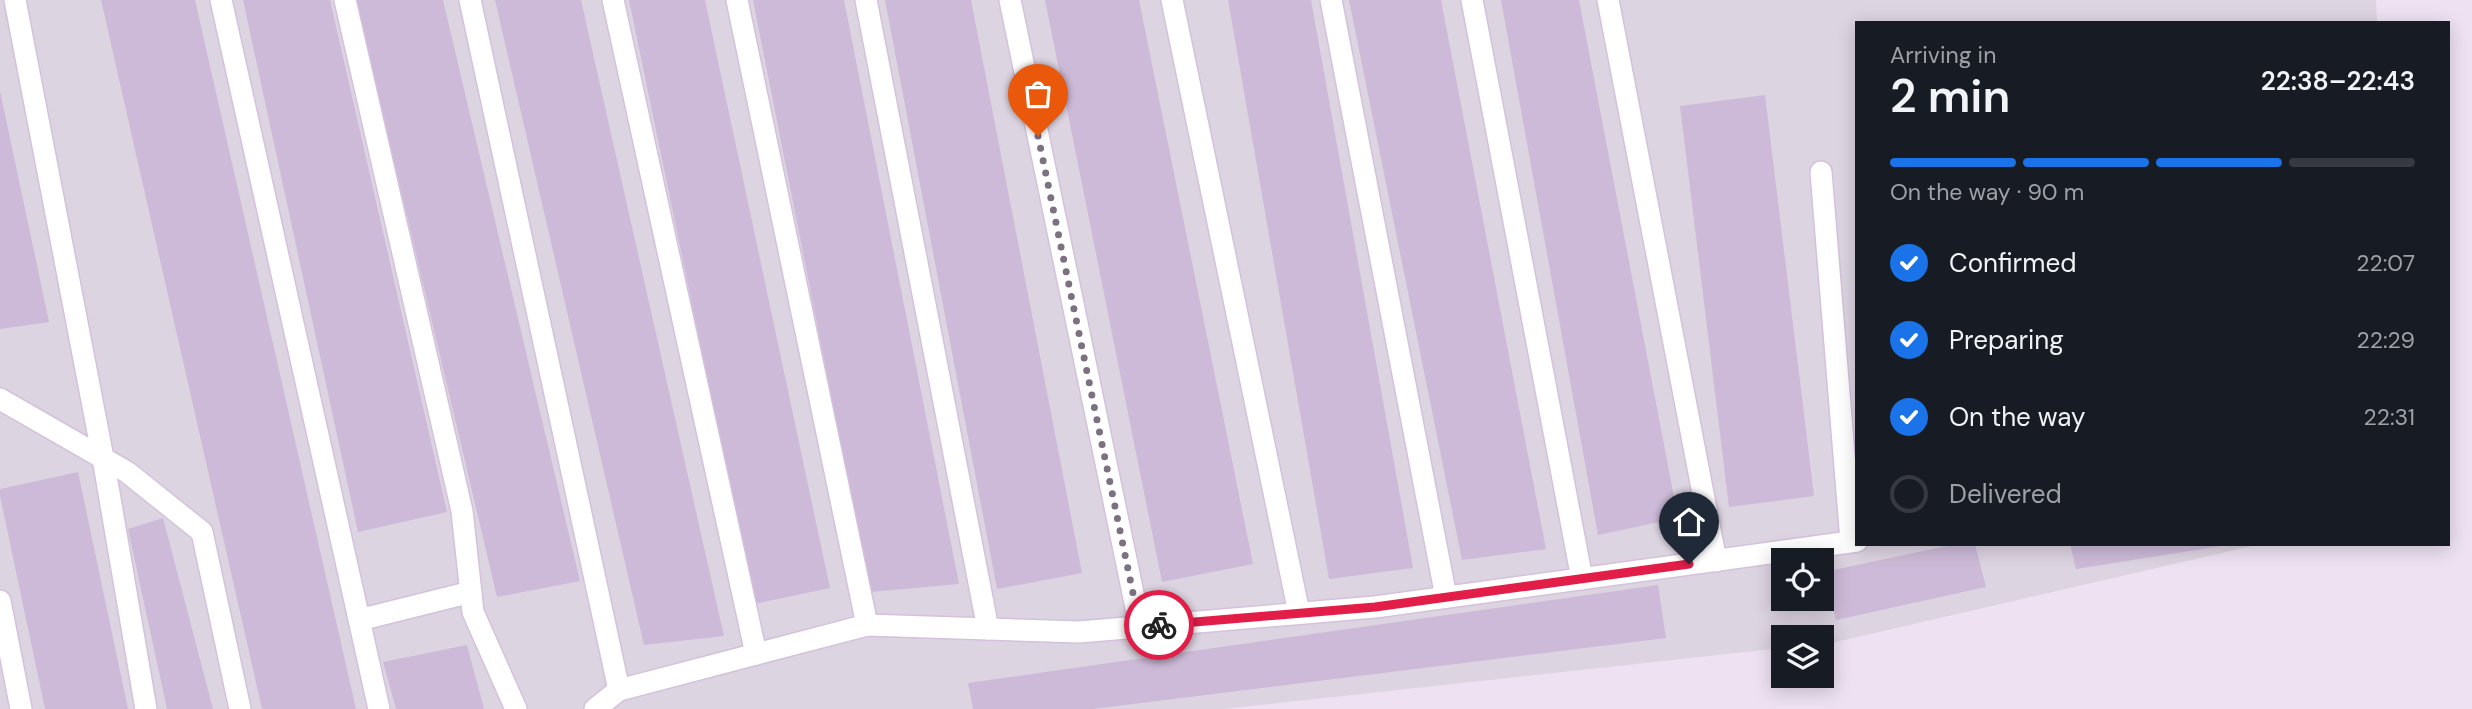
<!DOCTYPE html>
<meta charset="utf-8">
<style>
body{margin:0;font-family:"DM Sans",sans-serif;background:#20242c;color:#f1f3f6;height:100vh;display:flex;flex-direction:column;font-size:26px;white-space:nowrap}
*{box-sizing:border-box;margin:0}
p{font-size:23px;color:#9ea1a6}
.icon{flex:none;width:38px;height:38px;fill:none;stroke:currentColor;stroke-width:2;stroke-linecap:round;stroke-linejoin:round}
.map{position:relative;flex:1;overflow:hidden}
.panel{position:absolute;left:1855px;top:21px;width:595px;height:525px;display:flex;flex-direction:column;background:#171b24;border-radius:0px;box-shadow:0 4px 18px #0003}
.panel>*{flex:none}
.controls{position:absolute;left:1771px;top:548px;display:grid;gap:14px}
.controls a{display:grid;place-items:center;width:63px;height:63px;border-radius:0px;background:#171b24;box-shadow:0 4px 18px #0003;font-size:35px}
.pin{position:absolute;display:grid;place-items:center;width:60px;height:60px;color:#fff;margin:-72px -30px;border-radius:50% 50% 50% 0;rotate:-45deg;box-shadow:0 0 7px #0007}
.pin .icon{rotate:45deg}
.courier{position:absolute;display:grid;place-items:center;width:70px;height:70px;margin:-35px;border:5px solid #e11d48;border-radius:50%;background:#fff;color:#222;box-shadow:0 2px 9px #0007}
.summary em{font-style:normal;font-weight:600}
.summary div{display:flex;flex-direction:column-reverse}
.summary{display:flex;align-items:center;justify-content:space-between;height:119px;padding:0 35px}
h1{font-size:46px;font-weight:600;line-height:52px}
.bar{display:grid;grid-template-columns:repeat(4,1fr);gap:10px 7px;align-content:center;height:84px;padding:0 35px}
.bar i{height:9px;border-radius:5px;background:#363941}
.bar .active{background:#1a73e8}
.bar p{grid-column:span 4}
ol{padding:0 35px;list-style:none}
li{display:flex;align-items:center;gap:21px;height:77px}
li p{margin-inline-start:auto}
li .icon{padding:7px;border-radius:50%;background:#1a73e8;color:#fff;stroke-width:4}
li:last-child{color:#9ea1a6}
li i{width:38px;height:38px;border:4px solid #363941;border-radius:50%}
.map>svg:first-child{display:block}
</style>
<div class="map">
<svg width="2472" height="709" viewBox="0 0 2472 709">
<rect width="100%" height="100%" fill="#eee2f2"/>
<!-- industrial -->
<path fill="#dcd4e1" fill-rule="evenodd" d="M0,0H2376L2377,23H1857V544H2255L2252,546L1827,644H1822V637H1783V648L1224,709H0ZM1783,560H1822V598H1783Z"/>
<!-- building -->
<g fill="#cdbad8">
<path d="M101,0H195L356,709H262Z"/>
<path d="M243,0H330L447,512L358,532Z"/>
<path d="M356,0H443L580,581L497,597Z"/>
<path d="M495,0H581L724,636L644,645Z"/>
<path d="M629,0H705L830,588L754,604Z"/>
<path d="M753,0H844L959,584L870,592Z"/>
<path d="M885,0H971L1082,573L997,589Z"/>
<path d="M1045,0H1139L1253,564L1162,582Z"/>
<path d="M1228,0H1311L1413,568L1329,579Z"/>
<path d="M1349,0H1441L1546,549L1462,560Z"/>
<path d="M1501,0H1579L1678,518L1598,535Z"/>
<path d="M0,91L49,322L0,329Z"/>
<path d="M1765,95L1814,496L1729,507L1680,106Z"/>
<path d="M78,472L128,709H45L0,496V489Z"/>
<path d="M163,518L213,709H167L128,529Z"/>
<path d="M1956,544H1975L1986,587L1836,620L1824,572Z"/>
<path d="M2070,544H2221V546L2076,569Z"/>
<path d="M1658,585L1666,638L1093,709H973L968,683Z"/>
<path d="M467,645L484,709H396L383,662Z"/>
</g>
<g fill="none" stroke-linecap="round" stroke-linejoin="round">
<defs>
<g id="lane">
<path d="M15,0L103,458L146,709"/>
<path d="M221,0L379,709"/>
<path d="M345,0L462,511L473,612L516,709"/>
<path d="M470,0L619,690"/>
<path d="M613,0L756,654"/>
<path d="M737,0L867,625"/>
<path d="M866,0L988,629"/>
<path d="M1010,0L1140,627"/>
<path d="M1172,0L1299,613"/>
<path d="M1331,0L1446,597"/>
<path d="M1472,0L1582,579"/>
<path d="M1608,0L1716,561"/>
<path d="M1821,172L1851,541"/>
<path d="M0,399L127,472L202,532L240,709"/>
<path d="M0,601L21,709"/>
<path d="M359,620L471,592"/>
<path d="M595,709L619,690L867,625L1079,632L1375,607L1857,541"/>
</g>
</defs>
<!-- lane casing -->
<use href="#lane" stroke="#d5c1dc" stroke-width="24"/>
<!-- lane -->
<use href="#lane" stroke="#fff" stroke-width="21"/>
</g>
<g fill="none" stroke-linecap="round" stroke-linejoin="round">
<!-- done -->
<path stroke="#7c7081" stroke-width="7" stroke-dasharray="0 12.6" d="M1038,136L1140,627L1159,625"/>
<!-- route -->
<path stroke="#e11d48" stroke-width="9" d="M1159,625L1375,607L1689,564"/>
</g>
</svg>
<div class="controls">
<a><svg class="icon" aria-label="locate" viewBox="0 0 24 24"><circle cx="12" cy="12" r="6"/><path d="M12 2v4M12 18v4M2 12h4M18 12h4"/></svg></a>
<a><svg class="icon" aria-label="layers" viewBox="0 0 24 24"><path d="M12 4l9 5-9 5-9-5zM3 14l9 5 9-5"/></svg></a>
</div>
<div class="pin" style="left:1038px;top:136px;background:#ea580c"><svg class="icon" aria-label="bag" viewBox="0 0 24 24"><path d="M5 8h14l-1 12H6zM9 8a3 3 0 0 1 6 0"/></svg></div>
<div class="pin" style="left:1689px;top:564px;background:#1f2937"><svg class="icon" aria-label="home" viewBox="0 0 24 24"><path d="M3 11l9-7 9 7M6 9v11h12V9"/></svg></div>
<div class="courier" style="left:1159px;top:625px"><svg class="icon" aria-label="bike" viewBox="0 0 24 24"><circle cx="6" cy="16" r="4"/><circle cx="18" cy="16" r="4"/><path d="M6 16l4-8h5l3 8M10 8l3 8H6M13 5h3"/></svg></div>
<section class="panel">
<div class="summary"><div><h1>2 min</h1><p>Arriving in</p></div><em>22:38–22:43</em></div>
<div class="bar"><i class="active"></i><i class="active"></i><i class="active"></i><i></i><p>On the way · 90 m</p></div>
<ol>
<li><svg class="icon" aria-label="check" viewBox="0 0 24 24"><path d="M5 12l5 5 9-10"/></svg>Confirmed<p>22:07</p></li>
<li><svg class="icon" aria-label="check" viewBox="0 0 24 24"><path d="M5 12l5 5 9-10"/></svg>Preparing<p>22:29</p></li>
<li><svg class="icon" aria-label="check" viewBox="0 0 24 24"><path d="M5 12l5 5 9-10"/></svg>On the way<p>22:31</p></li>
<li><i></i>Delivered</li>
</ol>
</section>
</div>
